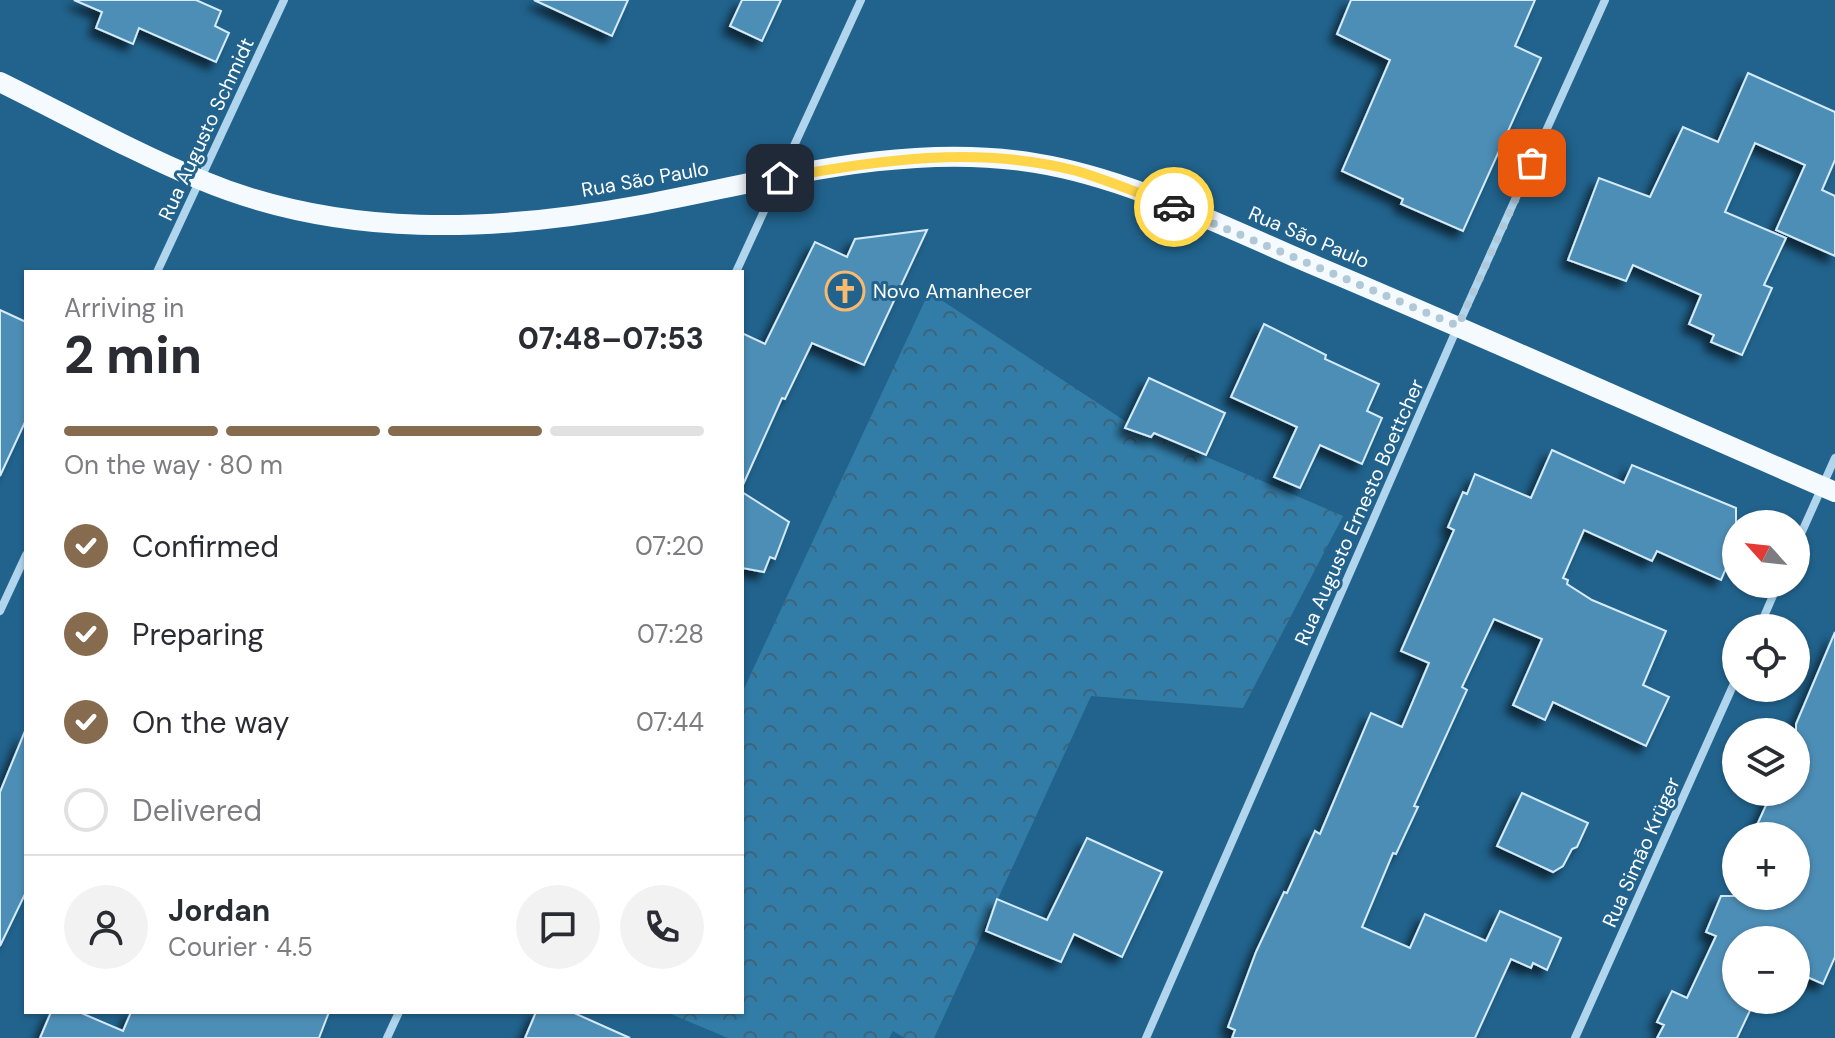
<!DOCTYPE html>
<meta charset="utf-8">
<style>
body{margin:0;font-family:"DM Sans",sans-serif;background:#f2f2f3;color:#2b2b33;height:100vh;display:flex;flex-direction:column;font-size:30px;white-space:nowrap}
*{box-sizing:border-box;margin:0}
p{font-size:26px;color:#7c7c81}
.icon{flex:none;width:44px;height:44px;fill:none;stroke:currentColor;stroke-width:2;stroke-linecap:round;stroke-linejoin:round}
.map{position:relative;flex:1;overflow:hidden}
.side{position:absolute;left:24px;top:270px;width:720px;height:744px;display:flex;flex-direction:column;background:#fff;border-radius:0px;box-shadow:0 2px 6px #0004}
.side>*{flex:none}
.needle{width:52px;rotate:297deg}
.controls{position:absolute;left:1722px;top:510px;display:grid;gap:16px}
.controls a{display:grid;place-items:center;width:88px;height:88px;border-radius:50%;background:#fff;box-shadow:0 2px 6px #0004;font-size:40px}
.pin{position:absolute;display:grid;place-items:center;width:68px;height:68px;color:#fff;margin:-34px;border-radius:16px;box-shadow:0 4px 12px #0006}
.courier{position:absolute;display:grid;place-items:center;width:80px;height:80px;margin:-40px;border:6px solid #ffd54a;border-radius:50%;background:#fff;color:#222;box-shadow:0 2px 10px #0007}
.headline em{font-style:normal;font-weight:800}
.headline div{display:flex;flex-direction:column-reverse}
.headline{display:flex;align-items:center;justify-content:space-between;height:136px;padding:0 40px}
h1{font-size:52px;font-weight:800;line-height:60px}
.bar{display:grid;grid-template-columns:repeat(4,1fr);gap:12px 8px;align-content:center;height:96px;padding:0 40px}
.bar i{height:10px;border-radius:6px;background:#e1e1e2}
.bar .on{background:#876b4f}
.bar p{grid-column:span 4}
.line{display:flex;align-items:center;gap:20px;padding:0 40px;border-top:2px solid #e1e1e2}
.line div{flex:1}
.round{display:grid;place-items:center;flex:none;width:84px;height:84px;border-radius:42px;background:#f2f2f3}
ol{padding:0 40px;list-style:none}
li{display:flex;align-items:center;gap:24px;height:88px}
li p{margin-inline-start:auto}
li .icon{padding:8px;border-radius:50%;background:#876b4f;color:#fff;stroke-width:4}
li:last-child{color:#7c7c81}
li i{width:44px;height:44px;border:4px solid #e1e1e2;border-radius:50%}
.map>svg:first-child{display:block}
</style>
<div class="map">
<svg width="1835" height="1038" viewBox="0 0 1835 1038">
<defs>
<pattern id="forest-crowns" width="20" height="18" patternUnits="userSpaceOnUse" patternTransform="scale(2)"><rect width="20" height="18" fill="#327da8"/><path d="M2 6a3 3 0 1 1 6 0M12 15a3 3 0 1 1 6 0" fill="none" stroke="#3f647a"/></pattern>
<filter id="shadow"><feDropShadow dx="-7" dy="7" stdDeviation="4" flood-color="#0009"/></filter>
</defs>
<rect width="100%" height="100%" fill="#21638d"/>
<!-- forest -->
<path fill="url(#forest-crowns)" d="M929,292L1128,423L1343,516L1243,708L1091,696L934,1038H905L893,1031L889,1038H728L666,1012H742V693Z"/>
<!-- building -->
<g fill="#4e8eb6" stroke="#d5ebf9" stroke-width="2" filter="url(#shadow)">
<path d="M74,0H196L221,11L215,26L229,33L216,62L139,28L133,44L96,28L102,12Z"/>
<path d="M534,0H628L612,36Z"/>
<path d="M742,0H781L762,41L730,26Z"/>
<path d="M1351,0H1535L1515,46L1541,58L1463,231L1401,204L1403,199L1342,171L1390,60L1337,34Z"/>
<path d="M1748,73L1835,112V160L1822,190L1835,196V256L1776,230L1805,165L1755,143L1725,212L1786,238L1764,285L1772,288L1742,355L1711,342L1714,335L1689,324L1701,295L1633,265L1626,281L1568,260L1599,178L1650,197L1683,127L1718,142Z"/>
<path d="M927,230L864,365L812,343L785,399L782,398L742,487V333L765,344L815,242L847,257L855,239Z"/>
<path d="M0,310L26,322V420L0,476Z"/>
<path d="M1264,324L1326,355L1325,359L1379,384L1367,411L1382,418L1362,464L1320,445L1300,488L1274,477L1297,427L1231,397Z"/>
<path d="M1149,378L1225,413L1206,455L1154,433L1151,437L1125,428Z"/>
<path d="M1552,450L1624,483L1632,465L1736,508V545L1721,580L1657,551L1652,561L1584,530L1563,578L1568,580L1567,584L1592,600L1666,631L1643,685L1669,697L1646,746L1553,702L1545,720L1513,705L1542,639L1494,619L1462,687L1467,690L1414,806L1418,807L1396,854L1393,853L1362,927L1410,948L1425,914L1486,941L1500,911L1561,938L1547,970L1533,963L1531,968L1511,959L1475,1038H1232L1235,1030L1228,1027L1256,952L1284,892L1287,893L1315,831L1320,834L1371,713L1402,727L1429,663L1401,651L1454,530L1448,527L1463,492L1467,494L1475,474L1531,498Z"/>
<path d="M742,492L789,522L775,559L770,557L764,572L742,568Z"/>
<path d="M1835,632V957L1823,984L1796,972V940H1736V1000H1755L1737,1038H1657L1664,1025L1657,1022L1672,991L1687,998L1716,936L1706,932L1721,896H1735L1736,894V896H1796V836H1752L1772,792H1796V724Z"/>
<path d="M25,731L26,892L0,946V792Z"/>
<path d="M1522,793L1588,823L1577,847L1572,849L1563,866L1553,872L1497,846Z"/>
<path d="M1087,838L1162,872L1122,957L1074,934L1061,962L986,931L997,899L1047,920Z"/>
<path d="M51,1012H79L123,1031L131,1012H329L319,1038H40Z"/>
<path d="M536,1012H572L630,1038H525Z"/>
</g>
<g fill="none" stroke-linecap="round" stroke-linejoin="round">
<!-- street -->
<g stroke="#b0d5ec" stroke-width="8">
<path d="M157,272L284,0"/>
<path d="M736,272L861,0"/>
<path d="M1796,545L1835,458"/>
<path d="M0,611L26,555"/>
<path d="M1759,628L1778,584"/>
<path d="M387,1038L399,1012"/>
<path d="M1146,1038L1458,326L1605,0"/>
<path d="M1575,1038L1736,679"/>
</g>
<!-- primary -->
<path stroke="#f5fafe" stroke-width="20" d="M0,82C67,115 133,152 201,180C342,239 495,232 641,205C770,181 903,141 1035,163C1129,178 1222,226 1309,263C1485,337 1659,416 1835,492"/>
</g>
<g fill="none" stroke-linecap="round" stroke-linejoin="round">
<!-- done -->
<path stroke="#b1c8d7" stroke-width="8" stroke-dasharray="0 14.4" d="M1174,207L1458,326L1532,163"/>
<!-- route -->
<path stroke="#ffd54a" stroke-width="10" d="M780,178C878,160 978,145 1077,171C1110,181 1142,194 1174,207"/>
</g>
<!-- icons -->
<defs>
<symbol id="church-ring" viewBox="-11 -11 22 22"><circle r="9.5" fill="#21638d" stroke="#f8b971" stroke-width="1.5"/><path d="M-1.2-6h2.4v3.5h3.3v2.4h-3.3V6h-2.4V-.1h-3.3v-2.4h3.3Z" fill="#f8b971"/></symbol>
</defs>
<g fill-rule="evenodd">
<use href="#church-ring" x="823" y="269" width="44" height="44"/>
</g>
<g text-anchor="middle" dominant-baseline="central" stroke-width="6" stroke-linejoin="round" paint-order="stroke">
<!-- street labels -->
<g font-size="20" fill="#fff" stroke="#21638d">
<text transform="translate(206 129) rotate(-65)">Rua Augusto Schmidt</text>
<text transform="translate(645 179) rotate(-10)">Rua São Paulo</text>
<text transform="translate(1309 237) rotate(23)">Rua São Paulo</text>
<text transform="translate(1359 512) rotate(-66)">Rua Augusto Ernesto Boettcher</text>
<text transform="translate(1641 852) rotate(-66)">Rua Simão Krüger</text>
</g>
<!-- poi labels -->
<g font-size="20" fill="#fff" stroke="#21638d" text-anchor="start">
<text x="873" y="291">Novo Amanhecer</text>
</g>
</g>
</svg>
<div class="controls">
<a><svg class="needle" viewBox="-14 -14 28 28"><path d="M0-13l5 13h-10z" fill="#e53935"/><path d="M0 13l5-13h-10z" fill="#7c7c81"/></svg></a>
<a><svg class="icon" aria-label="locate" viewBox="0 0 24 24"><circle cx="12" cy="12" r="6"/><path d="M12 2v4M12 18v4M2 12h4M18 12h4"/></svg></a>
<a><svg class="icon" aria-label="layers" viewBox="0 0 24 24"><path d="M12 4l9 5-9 5-9-5zM3 14l9 5 9-5"/></svg></a>
<a>+</a>
<a>−</a>
</div>
<div class="pin" style="left:1532px;top:163px;background:#ea580c"><svg class="icon" aria-label="bag" viewBox="0 0 24 24"><path d="M5 8h14l-1 12H6zM9 8a3 3 0 0 1 6 0"/></svg></div>
<div class="pin" style="left:780px;top:178px;background:#1f2937"><svg class="icon" aria-label="home" viewBox="0 0 24 24"><path d="M3 11l9-7 9 7M6 9v11h12V9"/></svg></div>
<div class="courier" style="left:1174px;top:207px"><svg class="icon" aria-label="car" viewBox="0 0 24 24"><path d="M5 17H2v-5l4-1 3-4h7l3 4 3 1v5h-3M9 17h6M6 11h13"/><circle cx="7" cy="17" r="2"/><circle cx="17" cy="17" r="2"/></svg></div>
<section class="side">
<div class="headline"><div><h1>2 min</h1><p>Arriving in</p></div><em>07:48–07:53</em></div>
<div class="bar"><i class="on"></i><i class="on"></i><i class="on"></i><i></i><p>On the way · 80 m</p></div>
<ol>
<li><svg class="icon" aria-label="check" viewBox="0 0 24 24"><path d="M5 12l5 5 9-10"/></svg>Confirmed<p>07:20</p></li>
<li><svg class="icon" aria-label="check" viewBox="0 0 24 24"><path d="M5 12l5 5 9-10"/></svg>Preparing<p>07:28</p></li>
<li><svg class="icon" aria-label="check" viewBox="0 0 24 24"><path d="M5 12l5 5 9-10"/></svg>On the way<p>07:44</p></li>
<li><i></i>Delivered</li>
</ol>
<div class="line" style="height:144px"><a class="round"><svg class="icon" aria-label="person" viewBox="0 0 24 24"><circle cx="12" cy="8" r="4"/><path d="M4 21q1-7 8-7t8 7"/></svg></a><div><b>Jordan</b><p>Courier · 4.5</p></div><a class="round"><svg class="icon" aria-label="chat" viewBox="0 0 24 24"><path d="M4 5h16v11H9l-5 4z"/></svg></a><a class="round"><svg class="icon" aria-label="phone" viewBox="0 0 24 24"><path d="M5 4h4l2 5-3 2q2 4 5 5l2-3 5 2v4C11 20 4 13 5 4z"/></svg></a></div>
</section>
</div>
